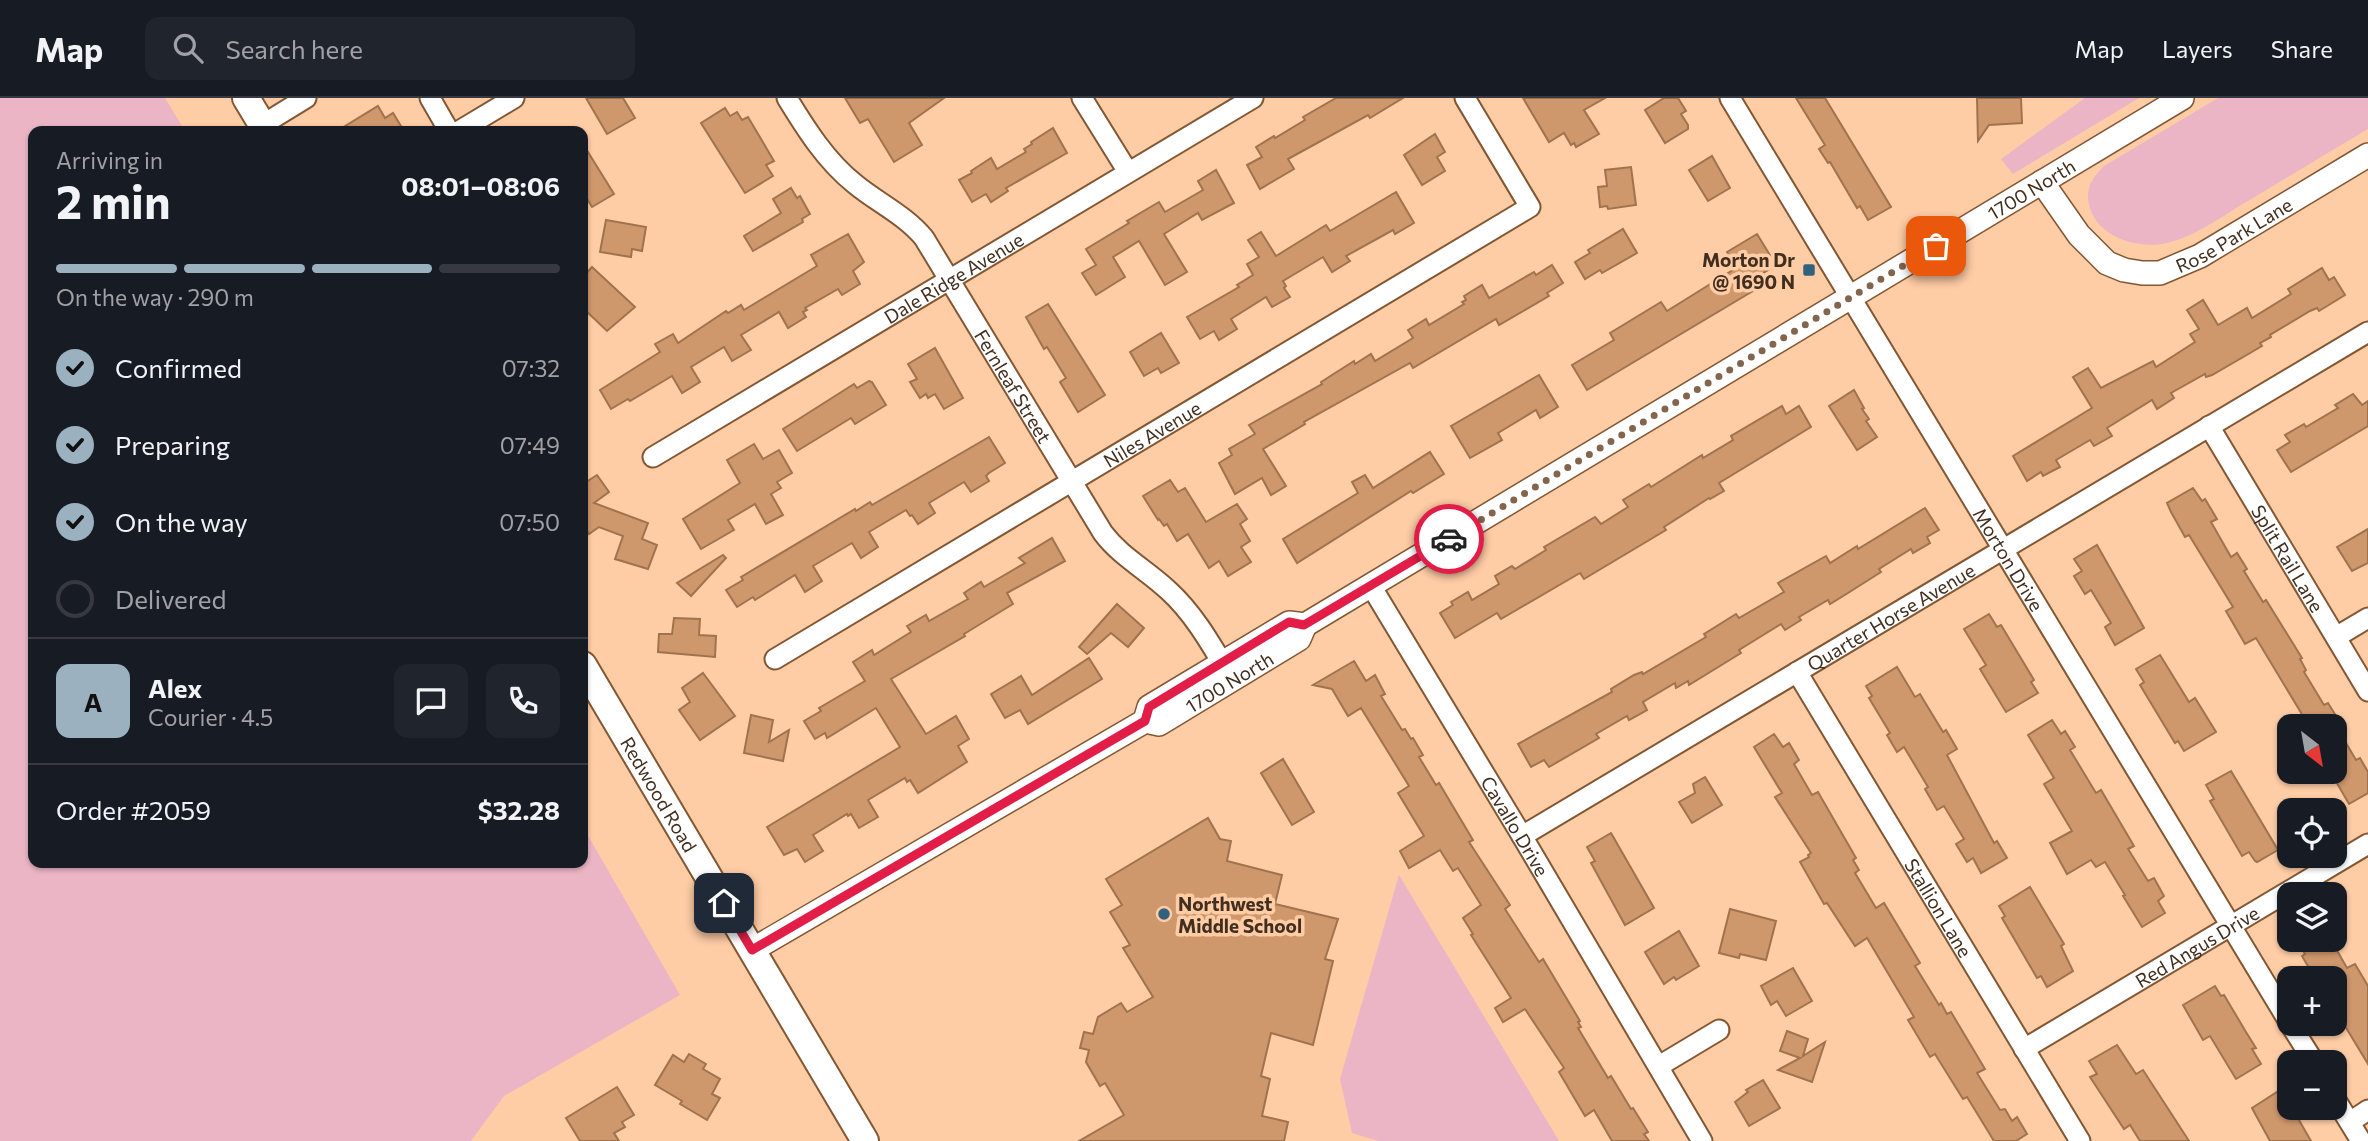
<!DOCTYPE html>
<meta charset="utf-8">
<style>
body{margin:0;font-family:Commissioner,sans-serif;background:#20242c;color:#f1f3f6;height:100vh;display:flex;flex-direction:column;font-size:26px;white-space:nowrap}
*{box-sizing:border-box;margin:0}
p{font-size:23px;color:#9ea1a6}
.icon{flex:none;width:38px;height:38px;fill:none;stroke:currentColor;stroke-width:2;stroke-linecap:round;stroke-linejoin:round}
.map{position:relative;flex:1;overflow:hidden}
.drawer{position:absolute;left:28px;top:28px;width:560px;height:742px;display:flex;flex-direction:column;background:#171b24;border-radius:14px;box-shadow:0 2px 5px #0004}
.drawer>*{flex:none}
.needle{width:46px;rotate:149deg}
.buttons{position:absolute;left:2277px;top:616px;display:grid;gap:14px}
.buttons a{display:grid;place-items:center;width:70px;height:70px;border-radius:14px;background:#171b24;box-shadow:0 2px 5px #0004;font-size:35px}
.pin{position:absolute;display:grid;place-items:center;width:60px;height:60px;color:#fff;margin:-30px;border-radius:14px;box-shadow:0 4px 10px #0006}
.courier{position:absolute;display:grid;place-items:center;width:70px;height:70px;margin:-35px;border:5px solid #e11d48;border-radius:50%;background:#fff;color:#222;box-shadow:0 2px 9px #0007}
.head em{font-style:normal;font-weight:700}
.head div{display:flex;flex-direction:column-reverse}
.head{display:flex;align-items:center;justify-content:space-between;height:119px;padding:0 28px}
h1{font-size:46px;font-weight:700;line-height:52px}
.bar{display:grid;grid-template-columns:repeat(4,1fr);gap:10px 7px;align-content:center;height:84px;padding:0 28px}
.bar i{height:9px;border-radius:5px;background:#363941}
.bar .on{background:#9bb1c0}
.bar p{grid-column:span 4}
.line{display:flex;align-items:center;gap:18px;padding:0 28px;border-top:2px solid #363941}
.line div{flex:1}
.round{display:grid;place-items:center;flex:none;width:74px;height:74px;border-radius:14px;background:#20242c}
ol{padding:0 28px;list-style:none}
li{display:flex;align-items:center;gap:21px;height:77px}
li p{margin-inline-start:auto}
li .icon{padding:7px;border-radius:50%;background:#9bb1c0;color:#111;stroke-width:4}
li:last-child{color:#9ea1a6}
li i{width:38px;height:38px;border:4px solid #363941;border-radius:50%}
header{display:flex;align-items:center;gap:42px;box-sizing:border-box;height:98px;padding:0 35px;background:#171b24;border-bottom:2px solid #363941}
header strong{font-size:33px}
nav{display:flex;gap:38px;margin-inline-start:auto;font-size:24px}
.search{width:490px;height:63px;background:#20242c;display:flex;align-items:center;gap:18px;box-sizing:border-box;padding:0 24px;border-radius:14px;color:#9ea1a6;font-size:26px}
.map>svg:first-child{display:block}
</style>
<header>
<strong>Map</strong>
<div class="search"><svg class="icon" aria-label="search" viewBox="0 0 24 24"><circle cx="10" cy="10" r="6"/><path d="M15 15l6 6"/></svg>Search here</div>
<nav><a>Map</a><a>Layers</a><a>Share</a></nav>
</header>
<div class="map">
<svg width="2368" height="1043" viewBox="0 0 2368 1043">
<rect width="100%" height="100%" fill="#fecca5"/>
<!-- green -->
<g fill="#ebb5c5">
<path d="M0,0H165L185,33H33V765H583V729L680,897L504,998L471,1043H0Z"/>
<path d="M2085,0H2139L2013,76L2001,61Z"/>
<path d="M2218,0H2368V31C2328,55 2288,79 2248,103C2222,118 2197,138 2167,145C2137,152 2095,138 2089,106C2085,90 2093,79 2104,68Z"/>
<path d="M1399,777L1559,1043H1378L1352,1035L1340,981Z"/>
</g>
<!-- building -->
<g fill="#ce976c" stroke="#a0734f" stroke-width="2">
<path d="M586,0H623L635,20L607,36Z"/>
<path d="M845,0H944L909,25L922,47L894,64L868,21L860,25Z"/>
<path d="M1336,0H1403L1370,20L1368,17L1288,61L1294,71L1260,91L1247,67L1262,59L1256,49L1274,38L1275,40L1305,22L1303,19Z"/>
<path d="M1523,0H1605L1584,12L1599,36L1576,49L1574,45L1571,47L1564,35L1549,44Z"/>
<path d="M1664,0H1678L1686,13L1681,16L1688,27V31L1665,45L1645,12Z"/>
<path d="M1796,0H1825L1891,109L1868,122L1860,108L1857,110L1830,64L1828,65L1819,51L1825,47Z"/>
<path d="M1977,0H2021L2022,25L1989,27L1978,43Z"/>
<path d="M378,8L385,20L393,15L404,33H337Z"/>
<path d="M725,10L730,18L737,14L742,22L748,19L774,63L766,67L773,78L745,95L701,25Z"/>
<path d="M1053,30L1067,55L1006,90L1008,93L991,104L986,96L972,104L959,82L972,75L971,73L991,60L997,71L1026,54L1024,51L1032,46L1031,44Z"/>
<path d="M1435,36L1445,54L1437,59L1445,73L1422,87L1404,57Z"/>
<path d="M583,46L614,96L592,109L583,94Z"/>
<path d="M1712,58L1730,90L1708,103L1689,72Z"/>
<path d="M1631,69L1636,107L1608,111L1607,108L1600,109L1598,89L1607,88L1605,72Z"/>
<path d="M1216,72L1234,105L1202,122L1198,115L1164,136L1187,174L1165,187L1139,143L1113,159L1125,179L1096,197L1082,175L1096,167L1086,151L1129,125L1127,123L1159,104L1165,114L1203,92L1198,83Z"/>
<path d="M791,90L797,100L800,98L810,116L802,121L803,124L753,153L744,138L781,115L773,101Z"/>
<path d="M1396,94L1414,125L1395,136L1393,132L1346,158L1350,163L1332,174L1323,159L1283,183L1286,188L1284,190L1290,199L1272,209L1266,199L1231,221L1237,231L1219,242L1214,233L1200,241L1187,219L1239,189L1237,187L1253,177L1247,166L1259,159L1248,142L1261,134L1276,158L1326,127L1330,133Z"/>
<path d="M606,122L646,129L642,153L632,151L631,159L600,154Z"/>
<path d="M1623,131L1637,155L1602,175L1600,172L1585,181L1575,164L1590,155L1588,152Z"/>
<path d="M848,136L864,164L853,173L860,186L842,197L838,191L805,210L807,212L803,214L806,219L788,230L779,214L741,237L751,252L732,263L724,249L691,269L700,284L682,295L672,278L630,303L628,301L611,311L600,292L660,254L655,246L673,236L678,245L726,213L728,215L741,207L744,212L817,168L811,157Z"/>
<path d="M1757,136L1776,167L1762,176L1768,184L1587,292L1572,267L1614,242L1610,235L1661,204L1667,213L1736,170L1727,154Z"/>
<path d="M1552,167L1563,185L1547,195L1549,198L1499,227L1496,221L1413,270L1410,265L1304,324L1305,326L1263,351L1286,388L1271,397L1262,380L1235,396L1219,365L1232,357L1229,351L1255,336L1249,327L1322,286L1321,284L1354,263L1355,266L1371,256L1375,263L1413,240L1408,232L1426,221L1429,227L1464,206L1462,204L1466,202L1464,198L1482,187L1489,200L1534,174L1536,177Z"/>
<path d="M592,169L635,209L607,233L583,210V179Z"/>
<path d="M2322,170L2329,182L2334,179L2345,197L2319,213L2317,210L2310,213L2270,237L2271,239L2260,245L2262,248L2245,258L2212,277L2206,279L2205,276L2171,295L2174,300L2157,311L2152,302L2107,330L2112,338L2094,348L2090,342L2056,362L2060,369L2043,378L2041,374L2027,383L2013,358L2092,310L2073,279L2088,270L2101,290L2153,263L2156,269L2195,244L2190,236L2199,231L2187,212L2203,202L2218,227L2247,210L2252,220L2291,196L2288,191Z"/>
<path d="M1048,206L1105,297L1078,314L1060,284L1066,280L1047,249L1044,251L1026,219Z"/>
<path d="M1161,235L1179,265L1161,275L1158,270L1144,278L1130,254Z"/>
<path d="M935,250L963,300L944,311L935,296L928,300L926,296L920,300L910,284L917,281L908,266Z"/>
<path d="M1539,277L1558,309L1540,320L1536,312L1498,335L1502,342L1470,360L1451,328Z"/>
<path d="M869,283L872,284L886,307L855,326L851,320L797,353L783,331L854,286L857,290Z"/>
<path d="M1854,292L1864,310L1862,311L1869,321L1866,323L1877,339L1857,352L1829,308Z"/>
<path d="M2353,296L2362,307L2368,303V328L2291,374L2277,352L2290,344L2285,337L2304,326L2306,329L2338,310L2335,307Z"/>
<path d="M1782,308L1786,316L1799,308L1811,329L1719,385L1724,393L1710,401L1709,400L1664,429L1666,432L1584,481L1580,475L1501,521L1497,515L1455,540L1440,515L1453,507L1451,504L1468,494L1472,502L1499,486L1495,478L1512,468L1515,471L1546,452L1544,449L1595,419L1601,426L1628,409L1623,402L1649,386L1651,389L1702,357L1703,360L1733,342L1731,338Z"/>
<path d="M989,339L1005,365L989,375L986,378L989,383L971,394L964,384L929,405L935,415L918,426L912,417L910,418L906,412L869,434L878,449L861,460L852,445L813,468L822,483L805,494L795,477L755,502L753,499L737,509L726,492L743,482L741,479L855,411L856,413L870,404L872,407Z"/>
<path d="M754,346L763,361L779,352L792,375L777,384L781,390L771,396L783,417L766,426L755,406L728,422L734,432L701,451L683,421L740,385L727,362Z"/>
<path d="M1430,354L1444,376L1413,395L1411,393L1297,465L1283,441L1358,395L1352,384L1365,377L1373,390Z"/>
<path d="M597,377L609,394L594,405L648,425L642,441L657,447L648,471L615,461L623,438L599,429L589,436L583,427V386Z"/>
<path d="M1170,382L1178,394L1185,390L1206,424L1237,406L1247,421L1240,426L1250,443L1241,449L1251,464L1228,478L1219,463L1209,470L1188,436L1177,443L1167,426L1164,428L1159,421L1158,422L1143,398Z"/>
<path d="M2193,390L2202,403L2205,401L2217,421L2211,424L2231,459L2237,455L2247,471L2244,473L2263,504L2266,502L2302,560L2300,561L2306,572L2304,574L2324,607L2328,605L2338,621L2334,623L2336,628L2356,662L2360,660L2368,674V695L2349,706L2331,675L2339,671L2334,663V628H2309L2256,540L2245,546L2226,513L2233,509L2189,437L2185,439L2171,414L2167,405Z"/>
<path d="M1925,410L1939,432L1927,439L1930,445L1913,455L1911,451L1879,471L1881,474L1848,495L1830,506L1828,502L1799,519L1801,522L1785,532L1781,526L1739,552L1741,555L1689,587L1688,583L1676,590L1675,585L1643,604L1647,612L1629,622L1627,618L1596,636L1599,640L1549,669L1544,662L1531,669L1518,646L1612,594L1611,591L1634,577L1642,574L1643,576L1706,539L1704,536L1736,516L1739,520L1784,494L1778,485L1826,458L1830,465L1857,448L1858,451Z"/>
<path d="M2368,431V465L2352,473L2337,449Z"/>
<path d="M1052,440L1065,463L1007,495L1013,506L964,536L965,538L891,581L926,636L956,618L969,641L958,648L967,664L918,695L910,682L907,684L905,680L868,702L878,719L859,730L851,716L848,718L847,716L813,737L823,753L805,764L797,751L784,757L767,729L900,649L876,610L827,640L825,635L815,641L804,623L821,613L819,610L865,583L853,564L872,552L874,557L911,534L907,528L926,517L929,523L968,501L964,495L981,484L984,489L1025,465L1019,460Z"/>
<path d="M2097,447L2144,530L2115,547L2105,529L2111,525L2091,492L2085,496L2074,478L2082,473L2074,461Z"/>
<path d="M723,457L726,460L691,498L677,485Z"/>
<path d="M1117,506L1144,530L1128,549L1111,535L1087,556L1079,549Z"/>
<path d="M1989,516L1997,529L2001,527L2034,582L2031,584L2038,595L2006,614L1980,571L1986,567L1964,531Z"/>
<path d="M674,520L700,521L699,537L716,538L715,559L658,554L659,536H672Z"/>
<path d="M2160,557L2189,604L2195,600L2216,634L2184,653L2178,643L2175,645L2140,587L2144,584L2136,571Z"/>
<path d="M1089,560L1102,581L1028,626L1020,612L1005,620L991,596L1021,578L1032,597Z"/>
<path d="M1354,563L1366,583L1375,577L1385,596L1381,598L1402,632L1405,631L1411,641L1413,640L1423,657L1419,659L1436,687L1439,685L1473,742L1469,744L1510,807L1505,811L1539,864L1543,861L1580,923L1578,924L1581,929L1578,930L1608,980L1611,978L1631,1011L1633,1010L1648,1034L1644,1036L1649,1043H1612L1594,1012L1585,1018L1559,974L1564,970L1525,911L1503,924L1495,910L1511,900L1471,837L1473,836L1463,820L1481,807L1458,770L1453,773L1440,752L1409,770L1400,753L1424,738L1398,695L1409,688L1361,610L1348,618L1332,591L1313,587Z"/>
<path d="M1897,569L1915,599L1920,596L1943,634L1946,632L1957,651L1947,657L1994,745L1997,743L2007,760L1981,775L1973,760L1967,764L1956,746L1964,741L1944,708L1937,712L1925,691L1928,689L1904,649L1897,654L1887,637L1890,635L1869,600L1872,598L1866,588Z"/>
<path d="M703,575L735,618L700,642L679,612L690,604L682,590Z"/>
<path d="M751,617L773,622L769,644L789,632L783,663L744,655Z"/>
<path d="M2052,622L2061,636L2065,633L2075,649L2070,652L2096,695L2101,692L2134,748L2128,751L2148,783L2154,780L2164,798L2158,803L2165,815L2142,829L2123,798L2125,797L2105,764L2096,769L2091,762L2067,776L2050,745L2072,733L2044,686L2054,680L2028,637Z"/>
<path d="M1774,636L1783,649L1789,645L1799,662L1794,666L1812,697L1818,694L1856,760L1853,762L1859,772L1855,775L1876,810L1884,805L1920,865L1915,868L1939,907L1941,905L1947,916L1951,914L1985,971L1977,975L2000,1012L2005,1011L2012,1023L2017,1019L2027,1036L2016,1043H1994L1967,999L1963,1001L1935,956L1930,959L1908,922L1914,919L1867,840L1855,848L1827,805L1824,806L1800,764L1809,759L1808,757L1811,755L1775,699L1782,695L1754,649Z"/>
<path d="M1283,661L1314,714L1292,727L1261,675Z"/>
<path d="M2231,673L2278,752L2257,764L2255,763L2249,754L2242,758L2210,703L2214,701L2206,687Z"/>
<path d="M1705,679L1722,707L1692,725L1679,704L1695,695L1693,686Z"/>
<path d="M1208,720L1220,741L1231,743L1227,763L1282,777L1275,806L1338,821L1325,861L1333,863L1313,947L1271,935L1261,978L1270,981L1262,1018L1288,1024L1284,1043H1079L1124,1017L1105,985L1100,988L1086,964L1089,952L1080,950L1084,934L1093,936L1098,919L1121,905L1127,914L1153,899L1123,850L1130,847L1110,814L1122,807L1106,781Z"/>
<path d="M1611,735L1654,810L1625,827L1591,765L1595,763L1587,749Z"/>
<path d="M2030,789L2064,846L2061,848L2073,873L2047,889L2041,878L2037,880L2002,820L2005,818L1999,808Z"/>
<path d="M1730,811L1776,823L1766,862L1740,856L1739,860L1719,855Z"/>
<path d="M1679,833L1699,868L1676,882L1674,879L1664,886L1645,854Z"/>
<path d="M2297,842H2331L2347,870L2355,866L2368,888V966L2334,910V880H2315L2302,858L2305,856Z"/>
<path d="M1793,870L1812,903L1786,918L1777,903L1771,907L1761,888Z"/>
<path d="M2215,888L2221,898L2224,897L2246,934L2256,950L2252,951L2261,966L2236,981L2210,938L2203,942L2183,907Z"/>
<path d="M1787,933L1808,941L1803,958L1825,944L1812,984L1778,972L1800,960L1780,953Z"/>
<path d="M2117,947L2136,976L2143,972L2189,1043H2140L2130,1027L2124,1031L2090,979L2097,976L2089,963Z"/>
<path d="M689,956L706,966L703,971L720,981L712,996L720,1000L707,1022L680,1006L682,1003L655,987L673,957L684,964Z"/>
<path d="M1763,982L1780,1010L1749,1028L1735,1004L1748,994L1746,992Z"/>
<path d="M617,989L634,1017L622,1024L625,1029L614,1035L619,1043H580L566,1020Z"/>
<path d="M2277,994L2286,1009L2289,1007V1010H2292L2311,1043H2270L2252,1010Z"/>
</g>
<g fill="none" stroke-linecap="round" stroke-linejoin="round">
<defs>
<g id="minor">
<path d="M430,0L449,33"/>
<path id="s1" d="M787,0C806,31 826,63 855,86C878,105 905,117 924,140L1103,435C1121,459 1147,472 1169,493C1195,517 1212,548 1230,578"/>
<path d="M1082,0L1128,74"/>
<path id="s2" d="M1730,0L2289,924"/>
<path d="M262,27L306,0"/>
<path d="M459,33L514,0"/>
<path id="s3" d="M2209,328L2368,593"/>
<path id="s4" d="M653,359L1253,0"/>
<path id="s5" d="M1371,488L1522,738L1702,1043"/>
<path d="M2336,539L2368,520"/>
<path id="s6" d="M775,561L1530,109L1465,0"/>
<path id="s7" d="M1797,574L2080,1043"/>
<path id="s8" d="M1522,738L2368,234"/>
<path d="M2290,926L2314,964"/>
<path id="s9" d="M2024,951L2368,746"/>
<path d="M1659,968L1719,932"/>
<path d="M2334,999L2361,1043"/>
<path d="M2350,1024L2368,1012"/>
</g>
<g id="tertiary">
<path id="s10" d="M2042,84L2079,137L2107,165L2124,172L2142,175H2160L2200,158L2368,57"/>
<path id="s11" d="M1145,623L1149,609L1289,525L1305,527L2182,0"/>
<path id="s12" d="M752,852L1145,623L1159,626L1299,541L1305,527"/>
</g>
<g id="secondary">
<path d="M246,0L266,33"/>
<path id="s13" d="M583,567L865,1043"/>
</g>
</defs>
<!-- minor casing -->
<use href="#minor" stroke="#825733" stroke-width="23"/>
<!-- tertiary casing -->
<use href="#tertiary" stroke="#825733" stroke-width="26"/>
<!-- secondary casing -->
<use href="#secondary" stroke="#825733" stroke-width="30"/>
<!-- minor -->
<use href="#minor" stroke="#fff" stroke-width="19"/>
<!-- tertiary -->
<use href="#tertiary" stroke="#fff" stroke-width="23"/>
<!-- secondary -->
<use href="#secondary" stroke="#fff" stroke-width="26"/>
</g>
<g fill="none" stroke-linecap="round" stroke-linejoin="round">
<!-- done -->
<path stroke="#83654e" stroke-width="7" stroke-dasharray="0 12.6" d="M1449,441L1936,148"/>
<!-- route -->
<path stroke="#e11d48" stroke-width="9" d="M724,805L752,852L1145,623L1149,609L1289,524L1304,527L1449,441"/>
</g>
<!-- markers -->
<g fill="#31617f" stroke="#fecca5" stroke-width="2.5">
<rect x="1802" y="165" width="14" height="14" rx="3.5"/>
<circle cx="1164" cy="816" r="7"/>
</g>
<g text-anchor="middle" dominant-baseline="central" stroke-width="7" stroke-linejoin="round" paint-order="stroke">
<!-- street labels -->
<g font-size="19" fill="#412e1f" stroke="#fecca5">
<text stroke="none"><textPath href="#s11" startOffset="1041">1700 North</textPath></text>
<text stroke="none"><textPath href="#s10" startOffset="242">Rose Park Lane</textPath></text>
<text stroke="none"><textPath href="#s4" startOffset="350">Dale Ridge Avenue</textPath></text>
<text stroke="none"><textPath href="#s1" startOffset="371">Fernleaf Street</textPath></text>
<text stroke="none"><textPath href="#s6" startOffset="439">Niles Avenue</textPath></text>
<text stroke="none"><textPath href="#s3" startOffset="154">Split Rail Lane</textPath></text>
<text stroke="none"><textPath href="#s2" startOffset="539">Morton Drive</textPath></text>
<text stroke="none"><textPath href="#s8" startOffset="429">Quarter Horse Avenue</textPath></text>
<text stroke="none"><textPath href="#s12" startOffset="551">1700 North</textPath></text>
<text stroke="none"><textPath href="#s13" startOffset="150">Redwood Road</textPath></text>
<text stroke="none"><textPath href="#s5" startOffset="280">Cavallo Drive</textPath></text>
<text stroke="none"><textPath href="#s7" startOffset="275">Stallion Lane</textPath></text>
<text stroke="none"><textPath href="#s9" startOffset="201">Red Angus Drive</textPath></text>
</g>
<!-- poi labels -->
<g font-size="19" font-weight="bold" fill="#412e1f" stroke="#fecca5" text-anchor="end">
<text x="1795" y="161">Morton Dr<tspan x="1795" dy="22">@ 1690 N</tspan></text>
<text x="1178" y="805" text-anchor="start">Northwest<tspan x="1178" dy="22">Middle School</tspan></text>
</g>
</g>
</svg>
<div class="buttons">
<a><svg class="needle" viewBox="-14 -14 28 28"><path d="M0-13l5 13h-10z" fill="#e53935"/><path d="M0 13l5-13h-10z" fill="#9ea1a6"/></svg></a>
<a><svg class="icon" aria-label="locate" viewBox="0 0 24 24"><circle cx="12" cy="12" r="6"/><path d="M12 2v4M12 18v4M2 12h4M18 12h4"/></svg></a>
<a><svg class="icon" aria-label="layers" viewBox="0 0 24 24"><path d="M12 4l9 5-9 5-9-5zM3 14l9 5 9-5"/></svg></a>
<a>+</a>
<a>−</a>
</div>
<div class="pin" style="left:1936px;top:148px;background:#ea580c"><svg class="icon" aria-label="bag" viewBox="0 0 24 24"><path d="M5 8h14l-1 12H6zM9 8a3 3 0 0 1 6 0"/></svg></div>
<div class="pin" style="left:724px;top:805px;background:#1f2937"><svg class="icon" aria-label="home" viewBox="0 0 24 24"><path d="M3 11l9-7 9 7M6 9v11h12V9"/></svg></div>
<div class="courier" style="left:1449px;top:441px"><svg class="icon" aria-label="car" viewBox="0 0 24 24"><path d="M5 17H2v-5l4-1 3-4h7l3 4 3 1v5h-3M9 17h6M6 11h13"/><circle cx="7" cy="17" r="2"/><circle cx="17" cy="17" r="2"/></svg></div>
<section class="drawer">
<div class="head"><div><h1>2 min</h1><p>Arriving in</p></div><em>08:01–08:06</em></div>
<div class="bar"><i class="on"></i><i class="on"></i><i class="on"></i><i></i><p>On the way · 290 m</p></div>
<ol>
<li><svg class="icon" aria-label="check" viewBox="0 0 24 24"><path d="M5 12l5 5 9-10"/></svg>Confirmed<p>07:32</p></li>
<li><svg class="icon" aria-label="check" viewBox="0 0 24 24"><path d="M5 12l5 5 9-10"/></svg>Preparing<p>07:49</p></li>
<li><svg class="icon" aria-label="check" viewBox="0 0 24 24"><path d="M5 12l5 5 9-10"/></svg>On the way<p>07:50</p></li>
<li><i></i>Delivered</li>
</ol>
<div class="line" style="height:126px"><b class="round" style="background:#9bb1c0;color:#111">A</b><div><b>Alex</b><p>Courier · 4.5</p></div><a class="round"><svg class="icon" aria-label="chat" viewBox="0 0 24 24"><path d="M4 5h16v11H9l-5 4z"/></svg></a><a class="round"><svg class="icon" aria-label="phone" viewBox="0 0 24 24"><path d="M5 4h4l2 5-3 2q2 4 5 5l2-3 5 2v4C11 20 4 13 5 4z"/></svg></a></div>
<div class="line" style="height:91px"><div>Order #2059</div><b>$32.28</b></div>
</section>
</div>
